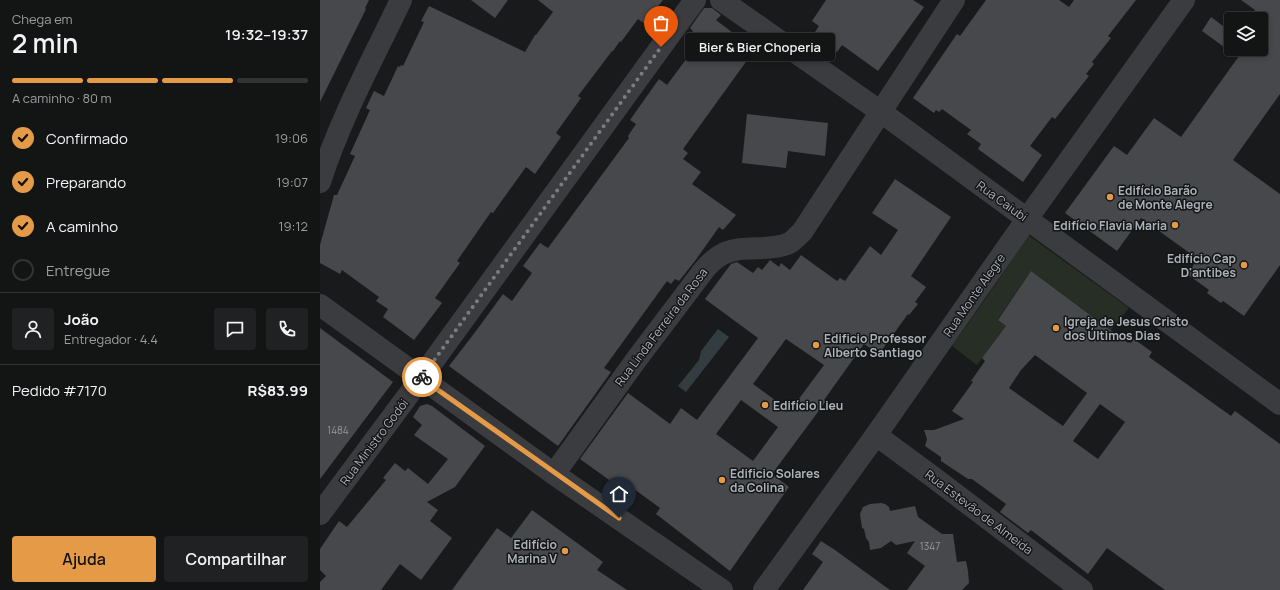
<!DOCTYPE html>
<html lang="pt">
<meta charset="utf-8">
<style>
body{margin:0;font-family:Manrope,sans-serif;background:#202122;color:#f1f3f6;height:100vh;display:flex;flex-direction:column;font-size:15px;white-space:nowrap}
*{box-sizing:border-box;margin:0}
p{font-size:13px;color:#9d9ea0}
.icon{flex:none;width:22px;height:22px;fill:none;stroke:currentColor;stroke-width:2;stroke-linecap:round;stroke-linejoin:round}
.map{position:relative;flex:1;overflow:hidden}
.sheet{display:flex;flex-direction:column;background:#131414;width:320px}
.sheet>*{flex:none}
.controls{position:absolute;left:904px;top:12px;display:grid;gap:8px}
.controls a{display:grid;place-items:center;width:44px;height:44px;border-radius:4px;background:#131414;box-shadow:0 2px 6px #0003,0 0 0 1px #323334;font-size:20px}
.pin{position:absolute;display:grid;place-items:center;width:34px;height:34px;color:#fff;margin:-41px -17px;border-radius:50% 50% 50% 0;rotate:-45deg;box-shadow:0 0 4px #0007}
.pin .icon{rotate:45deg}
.courier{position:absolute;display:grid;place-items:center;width:40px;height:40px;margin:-20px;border:3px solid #e59a48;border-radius:50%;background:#fff;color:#222;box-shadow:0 1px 5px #0007}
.bubble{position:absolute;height:28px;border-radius:4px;background:#131414;box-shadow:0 2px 6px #0003,0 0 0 1px #323334;font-size:13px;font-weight:600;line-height:28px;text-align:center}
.headline em{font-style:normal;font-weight:600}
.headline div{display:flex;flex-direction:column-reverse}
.headline{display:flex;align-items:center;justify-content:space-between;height:68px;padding:0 12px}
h1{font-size:26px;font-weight:600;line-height:30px}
.bar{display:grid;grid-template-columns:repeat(4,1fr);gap:6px 4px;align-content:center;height:48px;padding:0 12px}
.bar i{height:5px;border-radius:3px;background:#323334}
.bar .on{background:#e59a48}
.bar p{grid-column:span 4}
.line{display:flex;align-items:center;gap:10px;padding:0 12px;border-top:1px solid #323334}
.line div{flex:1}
.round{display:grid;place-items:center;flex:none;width:42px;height:42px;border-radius:4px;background:#202122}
ol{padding:0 12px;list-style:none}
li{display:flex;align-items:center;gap:12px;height:44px}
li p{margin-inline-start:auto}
li .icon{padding:4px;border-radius:50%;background:#e59a48;color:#111;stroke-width:4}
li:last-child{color:#9d9ea0}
li i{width:22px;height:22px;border:2px solid #323334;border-radius:50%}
.primary-button{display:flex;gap:8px;margin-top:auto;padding:8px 12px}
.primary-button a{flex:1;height:46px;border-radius:4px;background:#e59a48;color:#111;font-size:16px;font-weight:600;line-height:46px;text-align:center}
.primary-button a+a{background:#202122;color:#f1f3f6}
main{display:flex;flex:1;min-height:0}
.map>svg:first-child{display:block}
</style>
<main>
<section class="sheet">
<div class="headline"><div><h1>2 min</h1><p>Chega em</p></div><em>19:32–19:37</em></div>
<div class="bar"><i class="on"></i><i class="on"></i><i class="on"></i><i></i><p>A caminho · 80 m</p></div>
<ol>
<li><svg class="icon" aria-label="check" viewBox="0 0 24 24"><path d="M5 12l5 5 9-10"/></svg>Confirmado<p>19:06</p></li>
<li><svg class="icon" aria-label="check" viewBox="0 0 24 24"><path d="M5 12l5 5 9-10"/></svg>Preparando<p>19:07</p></li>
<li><svg class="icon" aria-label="check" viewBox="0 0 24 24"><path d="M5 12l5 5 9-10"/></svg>A caminho<p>19:12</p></li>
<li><i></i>Entregue</li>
</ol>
<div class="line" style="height:72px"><a class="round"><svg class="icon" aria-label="person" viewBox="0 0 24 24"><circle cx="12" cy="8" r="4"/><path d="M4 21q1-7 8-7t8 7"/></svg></a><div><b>João</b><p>Entregador · 4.4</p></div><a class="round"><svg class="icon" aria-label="chat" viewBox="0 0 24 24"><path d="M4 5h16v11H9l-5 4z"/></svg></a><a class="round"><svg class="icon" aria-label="phone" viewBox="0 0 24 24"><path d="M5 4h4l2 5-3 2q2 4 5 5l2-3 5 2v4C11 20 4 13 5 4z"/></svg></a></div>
<div class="line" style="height:52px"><div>Pedido #7170</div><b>R$83.99</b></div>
<div class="primary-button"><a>Ajuda</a><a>Compartilhar</a></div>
</section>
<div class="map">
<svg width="960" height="590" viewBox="0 0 960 590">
<rect width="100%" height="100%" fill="#191a1b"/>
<!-- green -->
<path fill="#262e26" d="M708,235L809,308L791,330L711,271L678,319L686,326L657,365L632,346L673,288Z"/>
<!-- water -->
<path fill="#323c41" d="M398,329L409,337L366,392L358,386L379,360L381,351Z"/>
<!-- building -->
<g fill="#47484b" fill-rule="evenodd">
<path d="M0,0H49L45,8L46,9L0,102Z"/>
<path d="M151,0H188L175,18Z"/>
<path d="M218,0H343L325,24L318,19L301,42L300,41L293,51H292L258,96L261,98L236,133L241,137L215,174L206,167L173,213L171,212L137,261L140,263L115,298L122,303L94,340L63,317L68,309L56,301L59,297L22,270L20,274L0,263V245L14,195H17L35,156L30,154L50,110L46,108L54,91L64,96L78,66L80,67L81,65L83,66L104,22L101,21L109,6L205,52L215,35H216L233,12Z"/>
<path d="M506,0H593L604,7L558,71L522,45L517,52L493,35L499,26L492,21Z"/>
<path d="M666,0H739L749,7L754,0H816L788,36L791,38L772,62L774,64L766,74L769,76L735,119L732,117L710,146L722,155L703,182L658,149L661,144L647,134L651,130L622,109L619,112L616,110L614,113L593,98L637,34L640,36Z"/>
<path d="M921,0H960V94L913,160L960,194V265L924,316L903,301L901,303L887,293L889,290L867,274L878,259L821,218L797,251L745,213L794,146L807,155L834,118L861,137L924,49H941V19H929L935,10Z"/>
<path d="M384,8H392L401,15L396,20L421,39L414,48L428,59L363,149L368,153L363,159L381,172L372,184L416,215L403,230L399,227L375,261L359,281L355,279L351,284L347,281L284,368L291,372L238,446L129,366L156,331L183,294L192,301L212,273L203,266L220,243L228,248L309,138L308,136L316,124L310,120L339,79L347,85L376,46L367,40L373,31L370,28Z"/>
<path d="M891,17L911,32V52L882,31Z"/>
<path d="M427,114L508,123L505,156L468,151L466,168L422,163Z"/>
<path d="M575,179L631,217L591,276L606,287L595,302L598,304L589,315L588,314L559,354L544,344L504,400L506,401L452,474L469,487L410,571L336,514L340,508L314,489L310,495L260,459L308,393L350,424L361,408L377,420L438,338L385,299L411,264L417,262L433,273L438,267L442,270L450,260L459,267L461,263L470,270L481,255L517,281L520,278L525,281L550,246L561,255L578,230L552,213ZM466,339L504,365L470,411L433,384ZM421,400L458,427L433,461L396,434Z"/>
<path d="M711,271L808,343L809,342L811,343L814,339L832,352L829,357L911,416L915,411L960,444V590H845L787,548L768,574L711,530L708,533L680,512L686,504L652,479H648L621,461V457L605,446L607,439L604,430H614L644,419L632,411L653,382L651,381L665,361L662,358L686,326L678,320ZM715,355L767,393L743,426L689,388L701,370ZM780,404L805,422L778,459L753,441Z"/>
<path d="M0,328L73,382L0,479Z"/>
<path d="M107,404L112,406L165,446L135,487L107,502L118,510L110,521L132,538L101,580L80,564L61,590H0V582L6,576L0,570V549L19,521L27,527L66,480L63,478L75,463L85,471L88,468L108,484L128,459L94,435L102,425L93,417L100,406Z"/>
<path d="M561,503L565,504L569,507L570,511L595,506L598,517L622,534H633L637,562L646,561L648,571L649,583L642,590H587L605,566L587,553L595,541L576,545L571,541L561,548L550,550L549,542L546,538L544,529L542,528L540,514L543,507L550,504Z"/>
<path d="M212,510L283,562L277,570L307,590H132L177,528L191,538Z"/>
<path d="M501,541L515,550L570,590H483L503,562L492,554Z"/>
</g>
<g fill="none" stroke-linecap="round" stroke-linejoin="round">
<!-- minor -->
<g stroke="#3b3c40" stroke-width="22">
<path d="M401,0L561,112L960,404"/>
<path d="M0,182C20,119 53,59 81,0"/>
<path d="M0,305L234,474L402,590"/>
<path d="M556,435L613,477L762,590"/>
<path d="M234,474L316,360L384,270C389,264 395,258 403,254C423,244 447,252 467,244C473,242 477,236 482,232L634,0"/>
<path d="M0,514L101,378L375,0"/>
<path d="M444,590L556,435L707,219L864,0"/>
</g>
</g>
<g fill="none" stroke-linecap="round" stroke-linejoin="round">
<!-- done -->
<path stroke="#797d82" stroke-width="4" stroke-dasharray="0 7.2" d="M102,377L341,47"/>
<!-- route -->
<path stroke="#e59a48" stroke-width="5" d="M102,377L101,378L299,518"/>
</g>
<!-- markers -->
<g fill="#e59a48" stroke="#141516" stroke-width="1.5">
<circle cx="790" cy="197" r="4"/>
<circle cx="855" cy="225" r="4"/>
<circle cx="924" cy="265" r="4"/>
<circle cx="736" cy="328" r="4"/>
<circle cx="496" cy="345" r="4"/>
<circle cx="445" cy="405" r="4"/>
<circle cx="402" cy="480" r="4"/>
<circle cx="245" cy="551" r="4"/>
</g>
<g text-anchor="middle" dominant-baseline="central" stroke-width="3" stroke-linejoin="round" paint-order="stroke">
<!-- number labels -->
<g font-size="10" fill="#94989e">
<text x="18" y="430">1484</text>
<text x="610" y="546">1347</text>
</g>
<!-- poi labels -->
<g font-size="12" font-weight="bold" fill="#adb3ba" stroke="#141516" text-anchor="start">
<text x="798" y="190">Edifício Barão<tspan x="798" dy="14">de Monte Alegre</tspan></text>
<text x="847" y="225" text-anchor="end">Edifício Flavia Maria</text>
<text x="916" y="258" text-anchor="end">Edifício Cap<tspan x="916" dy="14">D'antibes</tspan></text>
<text x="744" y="321">Igreja de Jesus Cristo<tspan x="744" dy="14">dos Últimos Dias</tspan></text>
<text x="504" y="338">Edificio Professor<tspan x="504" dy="14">Alberto Santiago</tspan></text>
<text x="453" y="405">Edifício Lieu</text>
<text x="410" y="473">Edificio Solares<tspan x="410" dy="14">da Colina</tspan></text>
<text x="237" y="544" text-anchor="end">Edifício<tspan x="237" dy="14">Marina V</tspan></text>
</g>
<!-- street labels -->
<g font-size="12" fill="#adb3ba" stroke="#141516">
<text transform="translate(682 201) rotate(36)">Rua Caiubi</text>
<text transform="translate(654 295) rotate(-55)">Rua Monte Alegre</text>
<text transform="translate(341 327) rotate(-53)">Rua Linda Ferreira da Rosa</text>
<text transform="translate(54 442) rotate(-53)">Rua Ministro Godói</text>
<text transform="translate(659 512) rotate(37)">Rua Estevão de Almeida</text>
</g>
</g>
</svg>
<div class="controls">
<a><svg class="icon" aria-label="layers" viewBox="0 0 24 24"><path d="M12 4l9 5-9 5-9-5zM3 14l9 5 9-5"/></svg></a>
</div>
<div class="pin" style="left:341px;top:47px;background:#ea580c"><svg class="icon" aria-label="bag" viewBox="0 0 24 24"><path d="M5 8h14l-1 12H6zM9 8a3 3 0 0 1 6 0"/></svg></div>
<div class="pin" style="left:299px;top:518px;background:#1f2937"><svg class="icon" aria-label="home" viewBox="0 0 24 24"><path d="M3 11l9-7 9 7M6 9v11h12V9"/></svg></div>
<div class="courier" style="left:102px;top:377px"><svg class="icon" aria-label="bike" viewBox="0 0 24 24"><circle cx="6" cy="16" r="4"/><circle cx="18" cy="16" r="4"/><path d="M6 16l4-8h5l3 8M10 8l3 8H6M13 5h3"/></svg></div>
<div class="bubble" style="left:365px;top:33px;width:150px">Bier &amp; Bier Choperia</div>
</div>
</main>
